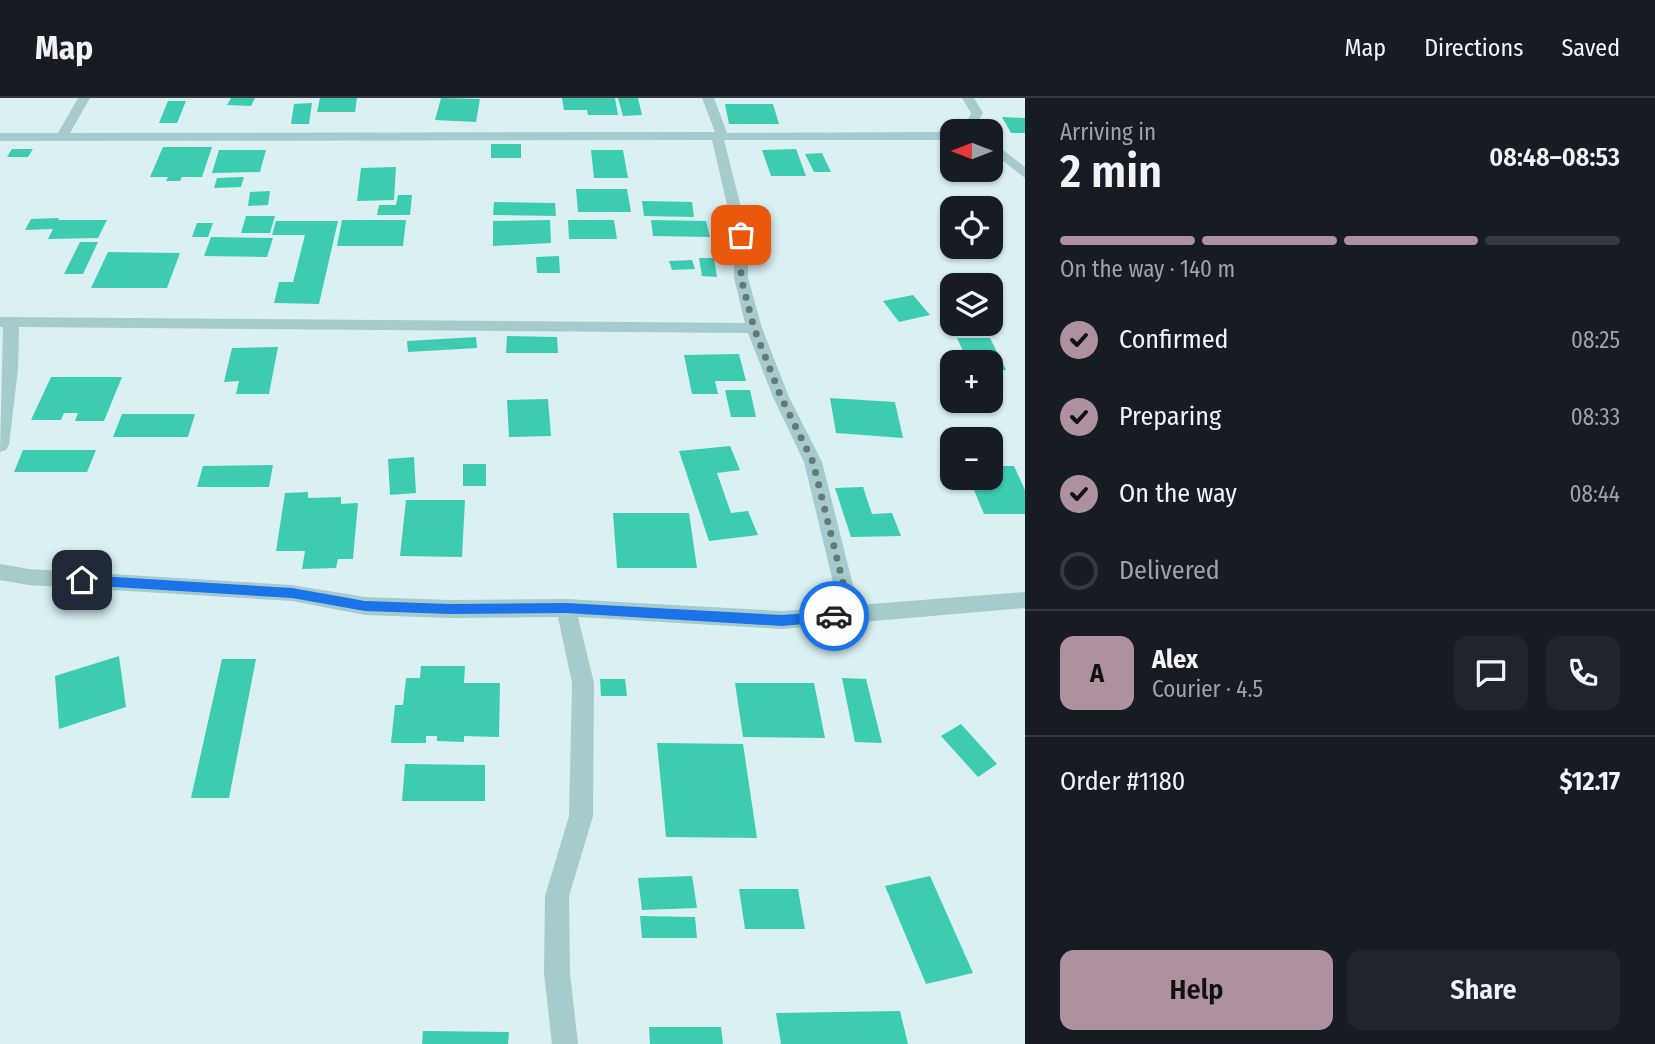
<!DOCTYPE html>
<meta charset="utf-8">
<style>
body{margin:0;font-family:"Fira Sans Condensed",sans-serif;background:#20242c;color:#f1f3f6;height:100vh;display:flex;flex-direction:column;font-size:26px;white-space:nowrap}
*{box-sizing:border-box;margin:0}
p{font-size:23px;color:#9ea1a6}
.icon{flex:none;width:38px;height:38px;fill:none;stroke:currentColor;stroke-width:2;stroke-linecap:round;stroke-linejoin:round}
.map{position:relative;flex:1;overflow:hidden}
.drawer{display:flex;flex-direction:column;background:#171b24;width:630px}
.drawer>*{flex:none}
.needle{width:46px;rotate:270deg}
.buttons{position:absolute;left:940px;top:21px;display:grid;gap:14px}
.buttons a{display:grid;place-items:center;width:63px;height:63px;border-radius:14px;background:#171b24;box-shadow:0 2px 5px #0004;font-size:35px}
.pin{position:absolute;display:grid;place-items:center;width:60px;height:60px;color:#fff;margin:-30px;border-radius:14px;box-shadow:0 4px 10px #0006}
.courier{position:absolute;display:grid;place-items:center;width:70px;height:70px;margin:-35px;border:5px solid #1a73e8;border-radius:50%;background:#fff;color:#222;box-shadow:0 2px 9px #0007}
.head em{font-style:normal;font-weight:600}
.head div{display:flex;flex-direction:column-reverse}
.head{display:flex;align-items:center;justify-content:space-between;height:119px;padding:0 35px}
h1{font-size:46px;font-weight:600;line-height:52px}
.bar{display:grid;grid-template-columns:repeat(4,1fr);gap:10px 7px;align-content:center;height:84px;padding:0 35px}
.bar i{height:9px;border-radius:5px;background:#363941}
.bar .current{background:#ad919e}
.bar p{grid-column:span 4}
.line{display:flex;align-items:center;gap:18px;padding:0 35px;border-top:2px solid #363941}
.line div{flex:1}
.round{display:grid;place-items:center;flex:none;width:74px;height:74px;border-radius:14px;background:#20242c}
ol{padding:0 35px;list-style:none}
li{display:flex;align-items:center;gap:21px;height:77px}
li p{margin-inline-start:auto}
li .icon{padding:7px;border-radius:50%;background:#ad919e;color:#111;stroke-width:4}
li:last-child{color:#9ea1a6}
li i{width:38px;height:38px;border:4px solid #363941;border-radius:50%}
.action{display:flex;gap:14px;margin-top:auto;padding:14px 35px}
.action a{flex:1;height:80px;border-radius:14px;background:#ad919e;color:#111;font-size:28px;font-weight:600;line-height:80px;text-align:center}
.action a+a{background:#20242c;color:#f1f3f6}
header{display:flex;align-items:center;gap:42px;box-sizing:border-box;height:98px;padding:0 35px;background:#171b24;border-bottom:2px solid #363941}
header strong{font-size:33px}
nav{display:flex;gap:38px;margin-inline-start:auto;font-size:24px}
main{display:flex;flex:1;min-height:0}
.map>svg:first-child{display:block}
</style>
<header>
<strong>Map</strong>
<nav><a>Map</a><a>Directions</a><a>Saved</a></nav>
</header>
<main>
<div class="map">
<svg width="1025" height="946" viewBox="0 0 1025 946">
<rect width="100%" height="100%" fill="#daf0f3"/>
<!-- building -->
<g fill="#3eccb1">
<path d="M231,0H255L251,8L227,7Z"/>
<path d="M320,0H357L355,14H317Z"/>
<path d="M441,0L480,1L476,24L435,22Z"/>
<path d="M562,0H615L618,17H588L587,12H564Z"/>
<path d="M618,0H638L642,17L623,18Z"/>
<path d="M168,3H186L177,25H159Z"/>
<path d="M312,5L309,26H291L294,6Z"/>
<path d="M725,6H773L779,26H729Z"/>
<path d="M1002,19L1025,20V35H1011Z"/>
<rect x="491" y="46" width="30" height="14"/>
<path d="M163,49H212L202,79H182L180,83H166L168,79H150Z"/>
<path d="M12,51H33L28,59H7Z"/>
<path d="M796,51L806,78H771L762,52Z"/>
<path d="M219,52H266L260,74L212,75Z"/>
<path d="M591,52H623L628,80H594Z"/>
<path d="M822,55L831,74H814L805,56Z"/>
<path d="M396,69L394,102L357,103L361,70Z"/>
<path d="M244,79L241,89L214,90L217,80Z"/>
<path d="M576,91H627L631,114H578Z"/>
<path d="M270,93L268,107L248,108L250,94Z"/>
<path d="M398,97H412L410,117H377L379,107H396Z"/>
<path d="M642,103L692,104L694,119L644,118Z"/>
<path d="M494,104L555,105L556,118L493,117Z"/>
<path d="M246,118H275L270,135H241Z"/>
<path d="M59,120L58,122H107L98,140L48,141L53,131L25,132L31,121Z"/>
<path d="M342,122H406L403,148H337Z"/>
<path d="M550,122L551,145L493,148V123Z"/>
<path d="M568,122H614L617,141H569Z"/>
<path d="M651,122L706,123L710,139L653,138Z"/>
<path d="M276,123H338L319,206L274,205L279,184H293L305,137H272Z"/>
<path d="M197,125H213L208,139H192Z"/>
<path d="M211,139L273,140L267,159L204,158Z"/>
<path d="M80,144H98L83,176H64Z"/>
<path d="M108,154L180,155L167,190H91Z"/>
<path d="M559,158L560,175H537L536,159Z"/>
<path d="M699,160H714L717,179L702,178Z"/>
<path d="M692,162L695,171L672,172L669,163Z"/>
<path d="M913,197L930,217L899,224L883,203Z"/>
<path d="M507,238L557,239L558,255H506Z"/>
<path d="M476,239L477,250L408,254L407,243Z"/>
<path d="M957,240H990L1006,272L990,273V264H968Z"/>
<path d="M278,249L269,296H236L239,283L224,284L232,250Z"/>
<path d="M739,256L746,283H715L718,296H692L684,257Z"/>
<path d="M51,279H122L104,323H75L78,315H64L61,322H31Z"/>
<path d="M725,292H750L756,319H731Z"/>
<path d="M830,300L895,304L903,340L836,335Z"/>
<path d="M548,301L551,338L509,339L507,302Z"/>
<path d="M122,316H195L188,339H113Z"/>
<path d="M730,348L740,372L717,375L731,415L748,413L758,437L709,443L679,353Z"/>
<path d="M23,352H96L87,374H14Z"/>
<path d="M414,359L416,395L390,397L388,361Z"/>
<rect x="463" y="366" width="23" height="22"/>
<path d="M273,367L269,389H197L203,368Z"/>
<path d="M990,368H1014L1025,392V416H984L969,380H990Z"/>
<path d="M863,389L872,416L892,415L901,438L851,439L835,390Z"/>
<path d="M308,394V400L341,399V406L358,405L353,461H338L336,470L302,471L305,453H276L285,395Z"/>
<path d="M406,402H465L462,459L400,458Z"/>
<path d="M613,415H689L697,470H617Z"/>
<path d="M119,558L126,609L59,631L55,578Z"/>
<path d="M222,561H256L229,700H191Z"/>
<path d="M421,568H465L464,585H500L499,639L464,638V644L437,643V638H426V645H391L395,607H403L406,580H420Z"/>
<path d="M842,580L866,581L882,645L855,644Z"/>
<path d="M600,581H625L627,598H601Z"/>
<path d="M735,585H814L825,640L743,639Z"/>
<path d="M961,626L997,666L978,679L941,638Z"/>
<path d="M657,645L743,646L757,740L666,739Z"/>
<path d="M405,666L485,667V703H402Z"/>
<path d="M692,778L697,810L642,812L638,780Z"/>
<path d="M930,778L973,875L926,886L885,788Z"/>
<path d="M739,791H798L805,831H745Z"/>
<path d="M640,818L695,819L697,840H642Z"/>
<path d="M900,913L908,946H781L776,915Z"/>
<path d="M649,929H721L723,946H650Z"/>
<path d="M423,933L509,934L508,946H422Z"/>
</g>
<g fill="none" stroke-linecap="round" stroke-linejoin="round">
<!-- minor -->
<g fill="#a5cbcc" fill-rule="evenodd">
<path d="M78,0H90L70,35L715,34L702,0H714L727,35L952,34V42H724L748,137V180L762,230L789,299L822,364L858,507L1025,494V510L782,531L578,519L594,585L593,718L569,798L570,875L578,946H552L544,875L545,798L569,718L572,585L558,519L450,520L365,517L292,503L29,487L0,482V466L29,471L292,487L365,499L450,502L566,501L782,513L839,509L804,364L773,299L748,235L19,229L18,271L9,347L6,352L0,354L3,229H0V219L745,225L734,180V137L712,42L0,43V35H58Z"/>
<path d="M962,0H974L983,15L973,33H957L965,28L971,15Z"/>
<path d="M990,42L1025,69V80L990,53Z"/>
</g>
</g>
<!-- route -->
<path fill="#1a73e8" d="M82,477L292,490L365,503L450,506L566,505L782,517L834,513L840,518L834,523L782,528L566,515L450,516L365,513L292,500L82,487L76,482Z"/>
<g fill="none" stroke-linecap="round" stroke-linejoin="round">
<!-- done -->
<path stroke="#667878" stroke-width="7" stroke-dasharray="0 12.6" d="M741,137V180L754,230L781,299L813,364L851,517L834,518"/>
</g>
</svg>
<div class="buttons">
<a><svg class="needle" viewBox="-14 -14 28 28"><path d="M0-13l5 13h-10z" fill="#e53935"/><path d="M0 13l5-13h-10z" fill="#9ea1a6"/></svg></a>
<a><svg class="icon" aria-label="locate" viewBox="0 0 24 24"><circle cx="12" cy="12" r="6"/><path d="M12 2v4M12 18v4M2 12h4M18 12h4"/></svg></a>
<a><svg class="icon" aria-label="layers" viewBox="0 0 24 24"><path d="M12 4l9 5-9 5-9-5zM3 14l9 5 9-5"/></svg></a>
<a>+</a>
<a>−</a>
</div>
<div class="pin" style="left:741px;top:137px;background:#ea580c"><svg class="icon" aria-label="bag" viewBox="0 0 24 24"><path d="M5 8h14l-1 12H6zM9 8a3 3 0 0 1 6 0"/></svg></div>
<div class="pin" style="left:82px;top:482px;background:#1f2937"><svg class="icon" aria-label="home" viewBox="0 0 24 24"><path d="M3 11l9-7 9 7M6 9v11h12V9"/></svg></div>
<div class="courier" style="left:834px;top:518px"><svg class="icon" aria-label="car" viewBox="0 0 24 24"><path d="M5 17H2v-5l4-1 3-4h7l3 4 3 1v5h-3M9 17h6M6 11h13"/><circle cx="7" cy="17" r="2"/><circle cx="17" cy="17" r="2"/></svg></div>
</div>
<section class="drawer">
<div class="head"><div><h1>2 min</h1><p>Arriving in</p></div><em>08:48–08:53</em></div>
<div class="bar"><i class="current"></i><i class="current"></i><i class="current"></i><i></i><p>On the way · 140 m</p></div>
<ol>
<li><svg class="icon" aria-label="check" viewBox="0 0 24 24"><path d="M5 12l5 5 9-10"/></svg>Confirmed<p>08:25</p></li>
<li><svg class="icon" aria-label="check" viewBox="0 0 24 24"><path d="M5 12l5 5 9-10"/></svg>Preparing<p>08:33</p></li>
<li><svg class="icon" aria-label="check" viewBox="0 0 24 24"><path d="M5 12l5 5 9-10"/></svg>On the way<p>08:44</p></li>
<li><i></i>Delivered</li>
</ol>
<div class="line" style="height:126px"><b class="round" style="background:#ad919e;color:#111">A</b><div><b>Alex</b><p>Courier · 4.5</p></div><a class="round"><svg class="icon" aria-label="chat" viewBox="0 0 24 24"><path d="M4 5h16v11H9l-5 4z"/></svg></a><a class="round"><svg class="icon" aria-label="phone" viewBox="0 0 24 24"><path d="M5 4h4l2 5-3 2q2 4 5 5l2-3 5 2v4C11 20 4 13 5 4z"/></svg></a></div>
<div class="line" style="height:91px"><div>Order #1180</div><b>$12.17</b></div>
<div class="action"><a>Help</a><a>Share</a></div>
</section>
</main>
